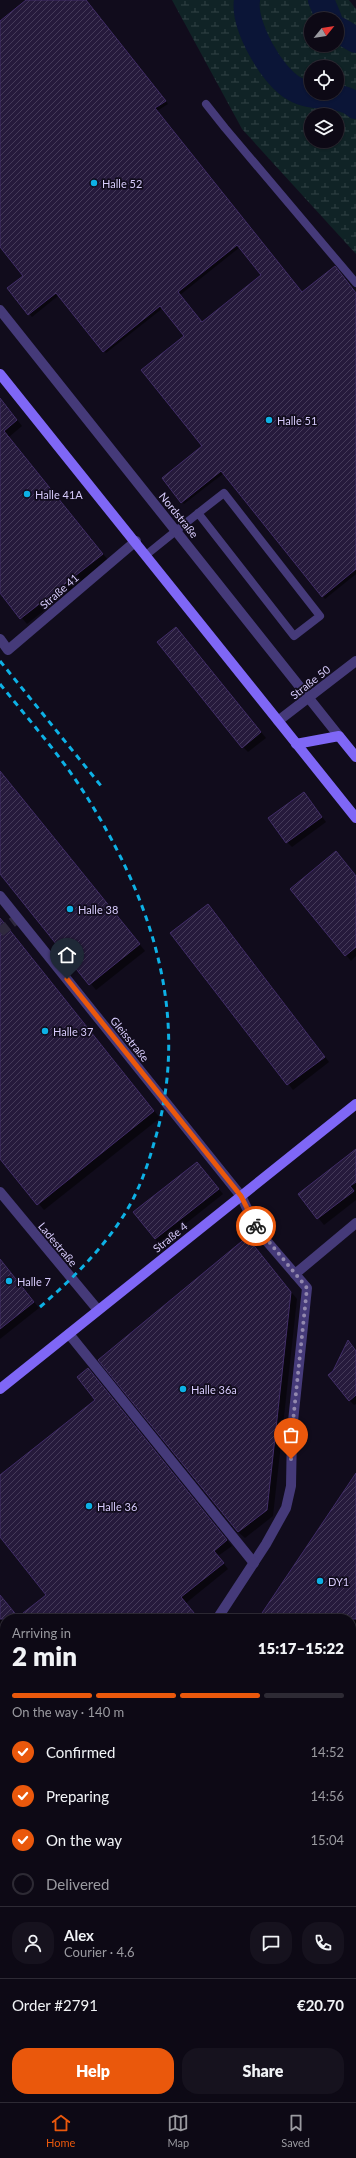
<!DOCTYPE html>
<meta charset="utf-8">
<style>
body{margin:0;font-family:Lato,sans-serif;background:#16121e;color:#f1f3f6;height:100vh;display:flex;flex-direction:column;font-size:15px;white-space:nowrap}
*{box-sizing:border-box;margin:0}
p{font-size:13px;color:#9a9aa0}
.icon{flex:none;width:22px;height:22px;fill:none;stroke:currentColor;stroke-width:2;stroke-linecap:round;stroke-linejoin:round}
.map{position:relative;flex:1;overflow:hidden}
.side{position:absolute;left:0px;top:1614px;width:356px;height:488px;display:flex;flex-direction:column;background:#0d0915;border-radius:16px 16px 0 0;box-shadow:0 1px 3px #0004,0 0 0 1px #2d2a34}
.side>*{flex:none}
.needle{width:26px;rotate:60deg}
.controls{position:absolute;left:304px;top:12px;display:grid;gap:8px}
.controls a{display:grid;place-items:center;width:40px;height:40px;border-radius:50%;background:#0d0915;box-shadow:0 1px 3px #0004,0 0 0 1px #2d2a34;font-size:20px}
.pin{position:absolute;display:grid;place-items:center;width:34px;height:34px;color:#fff;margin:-41px -17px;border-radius:50% 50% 50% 0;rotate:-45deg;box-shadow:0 0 4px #0007}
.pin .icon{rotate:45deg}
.courier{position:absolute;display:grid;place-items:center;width:40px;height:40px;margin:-20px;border:3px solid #ea580c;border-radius:50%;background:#fff;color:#222;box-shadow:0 1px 5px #0007}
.head em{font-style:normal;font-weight:800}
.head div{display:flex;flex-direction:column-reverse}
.head{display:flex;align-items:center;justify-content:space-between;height:68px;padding:0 12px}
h1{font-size:26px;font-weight:800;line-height:30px}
.bar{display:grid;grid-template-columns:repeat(4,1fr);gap:6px 4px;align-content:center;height:48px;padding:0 12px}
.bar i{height:5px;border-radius:3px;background:#2d2a34}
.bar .current{background:#ea580c}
.bar p{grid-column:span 4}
.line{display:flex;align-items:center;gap:10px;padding:0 12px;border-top:1px solid #2d2a34}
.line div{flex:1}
.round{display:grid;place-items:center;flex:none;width:42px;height:42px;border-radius:16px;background:#16121e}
ol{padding:0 12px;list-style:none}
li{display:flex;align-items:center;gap:12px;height:44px}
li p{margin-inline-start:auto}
li .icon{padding:4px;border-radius:50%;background:#ea580c;color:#fff;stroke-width:4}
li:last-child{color:#9a9aa0}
li i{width:22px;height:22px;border:2px solid #2d2a34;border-radius:50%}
.primary-button{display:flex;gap:8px;margin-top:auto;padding:8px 12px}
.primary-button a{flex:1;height:46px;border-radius:16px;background:#ea580c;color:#fff;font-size:16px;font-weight:800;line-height:46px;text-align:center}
.primary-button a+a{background:#16121e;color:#f1f3f6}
.tab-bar{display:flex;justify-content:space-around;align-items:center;height:56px;border-top:1px solid #2d2a34;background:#0d0915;font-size:11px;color:#9a9aa0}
.tab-bar a{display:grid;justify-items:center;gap:2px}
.tab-bar .current{color:#ea580c}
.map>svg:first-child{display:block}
</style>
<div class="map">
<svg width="356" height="2102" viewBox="0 0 356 2102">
<defs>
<pattern id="wetland-marsh" width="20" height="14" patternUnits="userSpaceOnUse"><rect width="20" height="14" fill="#102326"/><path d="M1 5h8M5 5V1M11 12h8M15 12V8" fill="none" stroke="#324246"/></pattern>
<pattern id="building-hatch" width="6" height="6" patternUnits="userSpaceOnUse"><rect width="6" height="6" fill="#261a3c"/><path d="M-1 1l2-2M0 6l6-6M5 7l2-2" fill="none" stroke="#453a59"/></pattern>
</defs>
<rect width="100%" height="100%" fill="#110c1c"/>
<!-- wetland -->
<path fill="url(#wetland-marsh)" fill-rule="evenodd" d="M172,0H349L356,9V254L242,129ZM311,19H337V45H311ZM311,67H337V93H311ZM311,115H337V141H311Z"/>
<!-- shadow -->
<g fill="#0007" fill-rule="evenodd">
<path d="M27,0H85L168,104L157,111L302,294H356V574L325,599L224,473L184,504L182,502L203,446L185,337L163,308L106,353L59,295L32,317L9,289L24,276L2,248L0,250V22ZM240,247L262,275L202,323L180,295Z"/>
<path d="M0,398L22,426L9,437L108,560L27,624L0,592Z"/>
<path d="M176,628L266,738L248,752L243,747Z"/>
<path d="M0,771L145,951L96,990L0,872Z"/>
<path d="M304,793L326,822L292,847L287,842Z"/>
<path d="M356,876V956L351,961L291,889Z"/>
<path d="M213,910L329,1062L293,1090L172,933Z"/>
<path d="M0,918L160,1118L44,1210L0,1157Z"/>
<path d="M356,1151V1200L324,1225L299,1194Z"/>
<path d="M197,1163L223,1194L160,1244L155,1239Z"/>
<path d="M247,1238L297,1299L273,1516L245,1538L238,1532Z"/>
<path d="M0,1259L39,1308L0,1339Z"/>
<path d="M352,1347L356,1351V1404L354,1405L349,1400L334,1371Z"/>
<path d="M94,1375L232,1546L218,1556L228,1569L186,1603L199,1619H5V1850L0,1854V1595L18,1618L47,1595L0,1535V1476L96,1400Z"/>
<path d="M356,1475V1672L351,1679V1619H259Z"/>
<path d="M5,1891V1948L0,1952V1895Z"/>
<path d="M50,2097H343V2102H44Z"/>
</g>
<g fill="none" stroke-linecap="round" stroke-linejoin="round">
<!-- stream -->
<g stroke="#0b1537" stroke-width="4.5">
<path d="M351,1787L356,1781"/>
<path d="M14,2102L19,2097"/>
</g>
<!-- river -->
<g stroke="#0b1537" stroke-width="26">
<path d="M247,0C243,25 272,77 295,89C313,100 341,92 356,106"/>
<path d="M321,0L329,19"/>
<path d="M337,29L356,40"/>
</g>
</g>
<!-- building -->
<g fill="url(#building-hatch)" stroke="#412d67" fill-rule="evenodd">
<path d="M26,0H86L166,101L155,108L302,292L335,266L356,293V569L322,597L221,471L181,503L162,478L202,446L141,370L184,336L160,306L103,352L56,293L28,315L7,288L23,276L0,247V21ZM237,245L261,275L202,322L178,292Z"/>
<path d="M0,398L17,420L4,431L103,554L20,619L0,593Z"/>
<path d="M176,627L261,732L242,748L157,642Z"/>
<path d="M0,771L140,944L89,985L0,874Z"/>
<path d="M304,792L322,817L286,843L268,818Z"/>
<path d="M336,851L356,876V947L345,956L290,889Z"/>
<path d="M208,904L325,1057L287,1085L170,933Z"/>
<path d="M0,918L154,1111L37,1205L0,1159Z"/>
<path d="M356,1149V1182L350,1186L354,1191L317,1219L298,1194Z"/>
<path d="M197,1162L219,1189L155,1239L133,1212Z"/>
<path d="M247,1237L291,1292L267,1510L238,1532L98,1360Z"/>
<path d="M0,1259L34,1302L0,1329Z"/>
<path d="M348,1340L356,1351V1395L349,1401L328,1375L333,1371Z"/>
<path d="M88,1368L227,1540L214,1551L224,1563L181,1597L199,1619H0V1595L18,1617L46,1595L0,1537V1475L95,1400L77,1377Z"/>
<path d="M356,1473V1619H258L305,1549Z"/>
</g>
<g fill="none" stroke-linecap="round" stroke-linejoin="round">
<!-- street-tunnel -->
<path stroke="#2f293e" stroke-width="10" stroke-dasharray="10 5" stroke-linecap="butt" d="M0,932L18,918"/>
<!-- path -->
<g stroke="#349da7" stroke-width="2.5" stroke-dasharray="2 3" stroke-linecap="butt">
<path d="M351,1894H356"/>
<path d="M25,2102L31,2097"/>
<path d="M339,2102V2097"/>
</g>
<!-- lane -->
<g stroke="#453a79" stroke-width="8">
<path d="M206,104L225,128L356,283"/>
<path d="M146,555C172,534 198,513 224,493L320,616L294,636L198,513"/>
<path d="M351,2046L356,2041"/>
</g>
<!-- street -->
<g stroke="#453a79" stroke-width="10">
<path d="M0,310L339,736"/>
<path d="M0,639L8,650L136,541"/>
<path d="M278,721L356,661"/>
<path d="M0,896L241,1196L258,1231L307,1288L292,1431L291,1486L286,1508L266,1544L217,1619"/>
<path d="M0,1192L98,1310"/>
<path d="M295,1274L356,1223"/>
<path d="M69,1334L254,1563"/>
<path d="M0,1875L5,1871"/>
<path d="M0,1977L5,1973"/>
</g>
<!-- secondary -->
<g stroke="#7f67f6" stroke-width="10">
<path d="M0,374L356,818"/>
<path d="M296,744L339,736L356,757"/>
<path d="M0,1389L356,1104"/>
</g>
<!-- rail -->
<g stroke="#0db1e5" stroke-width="3" stroke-dasharray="6 5" stroke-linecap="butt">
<path d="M0,661L102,787"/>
<path d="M0,684C29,720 60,755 85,794C152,900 192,1018 154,1143C147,1168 138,1193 124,1215C101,1251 72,1279 40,1307"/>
</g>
</g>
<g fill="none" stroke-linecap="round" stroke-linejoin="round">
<!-- done -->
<path stroke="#9288ae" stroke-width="4" stroke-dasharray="0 7.2" d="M256,1226L307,1288L292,1431L291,1459"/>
<!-- route -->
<path stroke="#ea580c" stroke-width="5" d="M67,979L241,1196L256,1226"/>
</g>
<!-- markers -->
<g fill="#0db1e5" stroke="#110c1c" stroke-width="1.5">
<circle cx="94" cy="183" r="4"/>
<circle cx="269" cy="420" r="4"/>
<circle cx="27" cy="494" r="4"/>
<circle cx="70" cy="909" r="4"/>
<circle cx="45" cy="1031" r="4"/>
<circle cx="9" cy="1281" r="4"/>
<circle cx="183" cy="1389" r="4"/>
<circle cx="89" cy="1506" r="4"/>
<circle cx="320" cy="1581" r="4"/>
</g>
<g text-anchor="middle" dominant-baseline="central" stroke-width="3.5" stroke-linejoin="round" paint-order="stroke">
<!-- poi labels -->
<g font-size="11" fill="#d7cbfc" stroke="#110c1c" text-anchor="start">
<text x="102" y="183">Halle 52</text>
<text x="277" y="420">Halle 51</text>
<text x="35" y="494">Halle 41A</text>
<text x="78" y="909">Halle 38</text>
<text x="53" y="1031">Halle 37</text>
<text x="17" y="1281">Halle 7</text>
<text x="191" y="1389">Halle 36a</text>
<text x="97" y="1506">Halle 36</text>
<text x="328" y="1581">DY1</text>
</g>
<!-- street labels -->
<g font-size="11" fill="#d7cbfc" stroke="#110c1c">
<text transform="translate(179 515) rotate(51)">Nordstraße</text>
<text transform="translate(59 591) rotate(-41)">Straße 41</text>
<text transform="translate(310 682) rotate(-38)">Straße 50</text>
<text transform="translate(130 1039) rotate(51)">Gleisstraße</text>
<text transform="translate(170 1237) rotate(-39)">Straße 4</text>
<text transform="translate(58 1244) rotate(50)">Ladestraße</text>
</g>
</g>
</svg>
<div class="controls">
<a><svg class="needle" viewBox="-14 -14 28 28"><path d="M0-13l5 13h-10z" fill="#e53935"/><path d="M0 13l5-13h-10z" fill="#9a9aa0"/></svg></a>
<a><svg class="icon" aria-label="locate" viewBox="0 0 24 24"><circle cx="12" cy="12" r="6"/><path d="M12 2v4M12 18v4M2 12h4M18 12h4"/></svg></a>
<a><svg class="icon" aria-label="layers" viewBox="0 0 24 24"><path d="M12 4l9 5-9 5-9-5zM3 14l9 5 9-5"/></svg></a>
</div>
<div class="pin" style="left:291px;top:1459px;background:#ea580c"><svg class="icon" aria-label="bag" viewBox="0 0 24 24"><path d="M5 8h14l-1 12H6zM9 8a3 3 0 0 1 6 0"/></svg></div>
<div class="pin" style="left:67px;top:979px;background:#1f2937"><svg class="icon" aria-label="home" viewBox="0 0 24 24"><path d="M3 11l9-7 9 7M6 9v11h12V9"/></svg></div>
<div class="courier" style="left:256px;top:1226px"><svg class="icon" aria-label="bike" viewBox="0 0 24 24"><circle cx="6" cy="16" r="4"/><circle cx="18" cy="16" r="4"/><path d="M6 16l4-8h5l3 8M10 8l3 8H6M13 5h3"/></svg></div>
<section class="side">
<div class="head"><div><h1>2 min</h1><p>Arriving in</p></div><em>15:17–15:22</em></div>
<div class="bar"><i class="current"></i><i class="current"></i><i class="current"></i><i></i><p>On the way · 140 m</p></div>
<ol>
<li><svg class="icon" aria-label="check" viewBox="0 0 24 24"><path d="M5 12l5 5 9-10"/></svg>Confirmed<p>14:52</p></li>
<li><svg class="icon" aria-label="check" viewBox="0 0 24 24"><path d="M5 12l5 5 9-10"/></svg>Preparing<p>14:56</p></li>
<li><svg class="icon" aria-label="check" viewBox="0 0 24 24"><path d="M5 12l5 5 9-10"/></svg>On the way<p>15:04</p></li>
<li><i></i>Delivered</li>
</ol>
<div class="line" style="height:72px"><a class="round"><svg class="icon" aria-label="person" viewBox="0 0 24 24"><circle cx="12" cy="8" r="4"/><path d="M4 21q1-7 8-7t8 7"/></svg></a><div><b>Alex</b><p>Courier · 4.6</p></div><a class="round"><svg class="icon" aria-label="chat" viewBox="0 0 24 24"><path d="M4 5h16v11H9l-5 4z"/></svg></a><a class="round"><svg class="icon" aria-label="phone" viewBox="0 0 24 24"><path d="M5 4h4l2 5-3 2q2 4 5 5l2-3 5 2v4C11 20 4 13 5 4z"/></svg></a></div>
<div class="line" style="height:52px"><div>Order #2791</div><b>€20.70</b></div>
<div class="primary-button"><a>Help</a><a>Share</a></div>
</section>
</div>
<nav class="tab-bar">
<a class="current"><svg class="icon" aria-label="home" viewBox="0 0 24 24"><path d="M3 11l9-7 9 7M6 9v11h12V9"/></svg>Home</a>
<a><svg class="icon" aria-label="map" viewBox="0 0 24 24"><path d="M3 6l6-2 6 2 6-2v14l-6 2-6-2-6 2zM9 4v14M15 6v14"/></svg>Map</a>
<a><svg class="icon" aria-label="saved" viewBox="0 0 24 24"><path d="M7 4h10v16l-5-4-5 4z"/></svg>Saved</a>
</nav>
